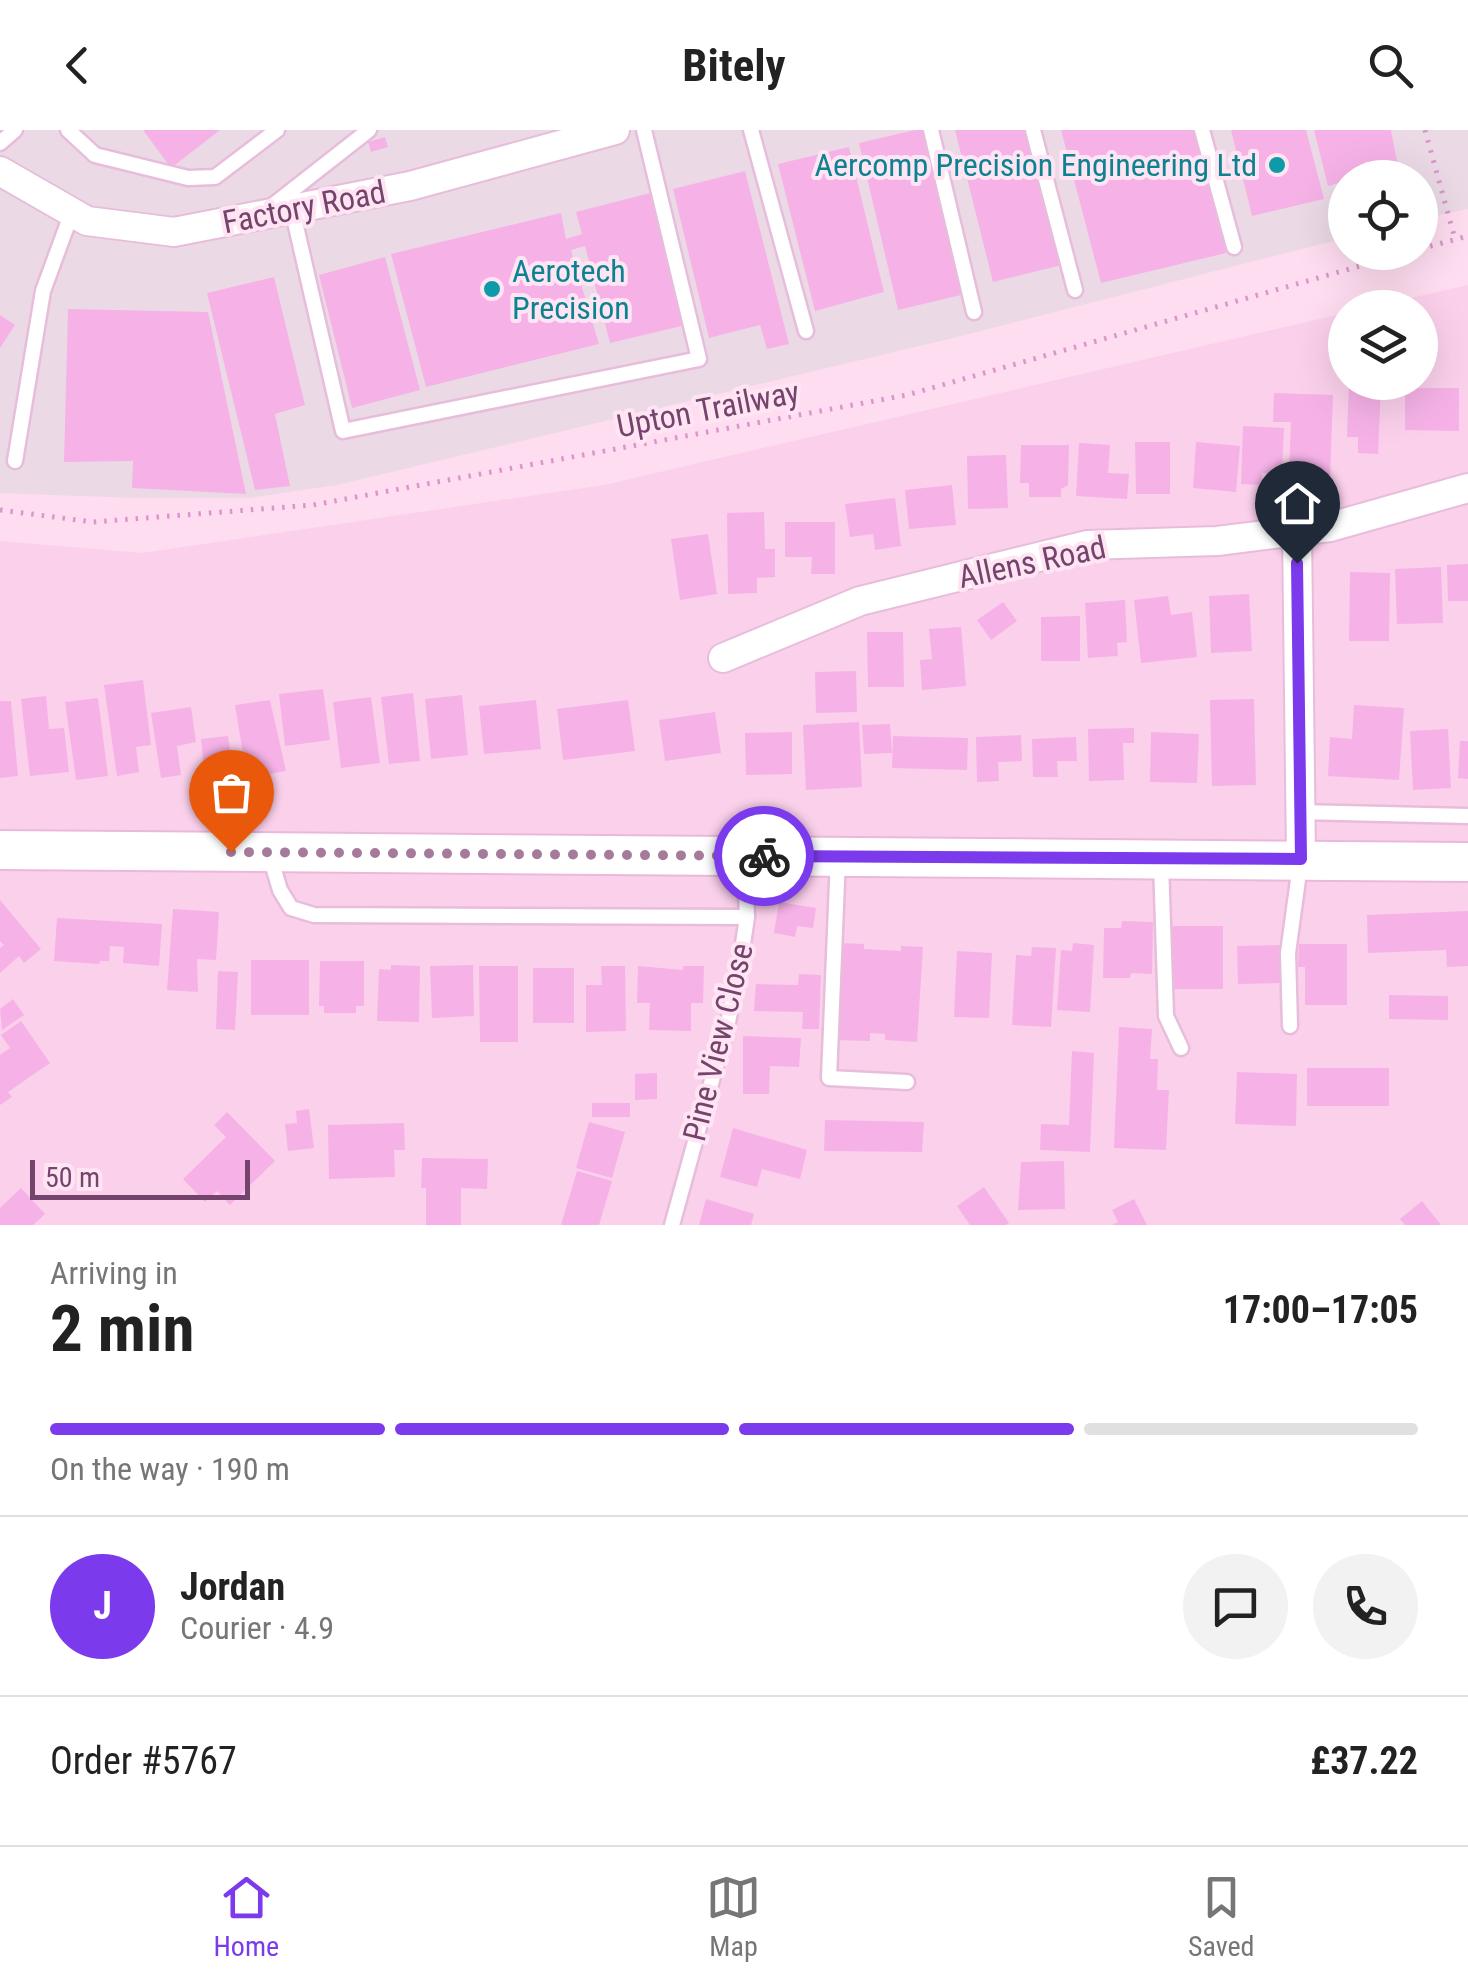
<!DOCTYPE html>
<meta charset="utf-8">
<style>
body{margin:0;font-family:"Roboto Condensed",sans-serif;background:#f2f2f2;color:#222;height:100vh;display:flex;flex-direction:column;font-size:38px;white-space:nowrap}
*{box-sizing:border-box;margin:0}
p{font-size:32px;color:#767676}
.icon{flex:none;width:55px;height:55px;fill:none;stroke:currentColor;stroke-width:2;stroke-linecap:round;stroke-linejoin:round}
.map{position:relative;height:1095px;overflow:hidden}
.drawer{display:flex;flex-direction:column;background:#fff;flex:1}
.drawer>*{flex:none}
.controls{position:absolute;left:1328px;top:30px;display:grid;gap:20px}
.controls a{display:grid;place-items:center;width:110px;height:110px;border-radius:50%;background:#fff;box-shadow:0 10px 40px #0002;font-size:50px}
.scale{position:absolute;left:30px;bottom:25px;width:220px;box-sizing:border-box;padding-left:10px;border:5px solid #75446c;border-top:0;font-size:28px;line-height:35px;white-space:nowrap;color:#75446c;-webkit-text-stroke:8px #ffe5f4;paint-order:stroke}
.pin{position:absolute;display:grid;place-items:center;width:85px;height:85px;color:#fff;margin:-102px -42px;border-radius:50% 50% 50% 0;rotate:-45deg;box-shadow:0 0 10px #0007}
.pin .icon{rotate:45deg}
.courier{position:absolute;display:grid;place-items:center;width:100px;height:100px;margin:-50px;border:8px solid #7c3aed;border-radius:50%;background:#fff;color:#222;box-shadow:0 2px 12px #0007}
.headline em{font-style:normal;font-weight:700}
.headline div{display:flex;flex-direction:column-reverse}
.headline{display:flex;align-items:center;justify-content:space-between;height:170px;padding:0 50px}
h1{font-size:65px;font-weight:700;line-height:75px}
.bar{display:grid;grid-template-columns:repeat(4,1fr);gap:15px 10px;align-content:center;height:120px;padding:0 50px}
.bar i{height:12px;border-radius:8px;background:#e0e0e0}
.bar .current{background:#7c3aed}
.bar p{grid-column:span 4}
.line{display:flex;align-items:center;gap:25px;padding:0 50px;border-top:2px solid #e0e0e0}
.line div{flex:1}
.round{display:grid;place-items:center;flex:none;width:105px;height:105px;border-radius:52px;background:#f2f2f2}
header{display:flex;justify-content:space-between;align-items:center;height:130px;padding:0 50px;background:#fff;font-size:45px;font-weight:700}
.menu{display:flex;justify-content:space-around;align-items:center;height:140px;border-top:2px solid #e0e0e0;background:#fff;font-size:28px;color:#767676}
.menu a{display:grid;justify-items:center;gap:5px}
.menu .current{color:#7c3aed}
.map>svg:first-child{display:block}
</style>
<header><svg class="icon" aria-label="back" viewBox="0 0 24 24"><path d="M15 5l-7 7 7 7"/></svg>Bitely<svg class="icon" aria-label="search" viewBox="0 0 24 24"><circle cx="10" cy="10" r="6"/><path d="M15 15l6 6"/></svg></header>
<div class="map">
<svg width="1468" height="1095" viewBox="0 0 1468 1095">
<rect width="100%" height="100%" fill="#feddf0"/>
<!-- residential -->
<path fill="#fbd0eb" d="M1468,155V1095H0V411L142,423L604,355L1345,183V252H1420V178L1371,177Z"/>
<!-- industrial -->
<path fill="#ebdae6" d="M0,0H1468V79L1420,89V48H1345V108L953,208L337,355L249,368H134L0,363Z"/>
<!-- building -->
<g fill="#f6b2e7">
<path d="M143,0H220L171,38Z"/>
<path d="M915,0H923L961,165L898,180L859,13Z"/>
<path d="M955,0H1029L1062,135L993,152Z"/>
<path d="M1061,0H1195L1226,123L1101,153Z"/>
<path d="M1231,0H1306L1324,69L1252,86Z"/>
<path d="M1314,0H1391L1398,37L1359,48H1345V51L1328,56Z"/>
<path d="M385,7L388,17L371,22L368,12Z"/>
<path d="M849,17L884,162L815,181L778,34Z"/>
<path d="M745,41L789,214L767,219L760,195L709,208L673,59Z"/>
<path d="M654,62L686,195L610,213L585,116L571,120L599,214L426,257L391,124L561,83L566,109L582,104L576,82Z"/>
<path d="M385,127L420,260L352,278L319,145Z"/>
<path d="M274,147L305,275L275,284L290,356L255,360L207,163Z"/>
<path d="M68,179L208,182L246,364L132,358L133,331L64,332Z"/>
<path d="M0,185L15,195L0,218Z"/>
<path d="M1349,253L1381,254L1378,324L1358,323V307H1347Z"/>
<path d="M1405,258H1459V301L1405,300Z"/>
<path d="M1274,263L1333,265L1330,347L1289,345L1291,292H1273Z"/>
<path d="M1243,296L1284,298L1282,343H1262L1261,355L1241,354Z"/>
<path d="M1135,312H1170V364H1136Z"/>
<path d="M1196,312L1240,316L1236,362L1193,358Z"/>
<path d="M1079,313L1110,315L1108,343L1129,344L1127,369L1076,366Z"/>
<path d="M1021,315H1069L1068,355L1061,359V367H1029V353H1020Z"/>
<path d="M1006,325L1008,378L968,379L967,326Z"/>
<path d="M952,355L956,395L909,399L905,360Z"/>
<path d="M895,368L901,416L875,420L873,404L850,407L845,374Z"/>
<path d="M764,382L765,419H775V447L757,448V463L728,464L727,383Z"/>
<path d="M785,392H835V444H811L812,427H785Z"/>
<path d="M708,404L717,464L680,470L671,409Z"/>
<path d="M1468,434V471H1448L1447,435Z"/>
<path d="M1441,437L1443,493L1397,494L1395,439Z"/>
<path d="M1350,442L1390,443L1389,511H1349Z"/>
<path d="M1249,464L1252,521L1211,523L1209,466Z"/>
<path d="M1168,466L1171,485L1192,482L1197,527L1141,533L1134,470Z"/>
<path d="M1125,470L1127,512L1117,513L1118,526L1088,528L1085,473Z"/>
<path d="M1003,472L1017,491L991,510L977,490Z"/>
<path d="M1080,486V531H1041V487Z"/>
<path d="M961,497L966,556L922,560L920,530L932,529L929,499Z"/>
<path d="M867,502H903L904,557H868Z"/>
<path d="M856,541L857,582L816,583L815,542Z"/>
<path d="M143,550L151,615L136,617L139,642L117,646L104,555Z"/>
<path d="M323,559L330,610L285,616L279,564Z"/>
<path d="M413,563L420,631L389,634L381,567Z"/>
<path d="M462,565L468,625L431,629L425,569Z"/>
<path d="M46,566L49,599L64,598L69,642L30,646L21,569Z"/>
<path d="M371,567L380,633L341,638L333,572Z"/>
<path d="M98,568L108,646L76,650L65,572Z"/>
<path d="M1254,569L1256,655L1212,656L1210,570Z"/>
<path d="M270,570L286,641L247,648L235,575Z"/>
<path d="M536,570L541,619L484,624L479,576Z"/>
<path d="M628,570L635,621L563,630L557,579Z"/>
<path d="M0,571H11L18,646L0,648Z"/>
<path d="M1354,575L1404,578L1399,650L1328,646L1330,607L1352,609Z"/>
<path d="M191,577L196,612L177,616L181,645L161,648L151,583Z"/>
<path d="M715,582L721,623L665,631L659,590Z"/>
<path d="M859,592L862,657L806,660L803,595Z"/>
<path d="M890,594L892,623L864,624L862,595Z"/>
<path d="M1134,598V613H1123L1124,650L1089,651L1088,599Z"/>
<path d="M1448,599L1451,658L1413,660L1410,601Z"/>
<path d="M792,602V644L746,645L745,603Z"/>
<path d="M1151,602L1199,604L1197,653L1150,652Z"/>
<path d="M1021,605L1022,631L998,632L999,651L977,652L976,607Z"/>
<path d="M228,606L233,643L205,647L201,609Z"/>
<path d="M893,606L968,608L967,640L892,638Z"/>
<path d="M1076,607L1077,631H1057L1058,647H1033L1032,609Z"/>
<path d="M1460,611H1468V649L1458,648Z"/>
<path d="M0,770L41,819L24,833L19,826L0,843V818L4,815L0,811Z"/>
<path d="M779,772L816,778L813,798L797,796L795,807L774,803Z"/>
<path d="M173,779L219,782L216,830L197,829L198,862L167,860Z"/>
<path d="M1468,781V836L1447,837L1446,820L1368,823L1367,785Z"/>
<path d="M57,788L162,794L159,836L123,833L124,817L110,816L109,831H100L99,834L54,831Z"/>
<path d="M1122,791L1153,792L1152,844L1131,843L1130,848H1103L1104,798H1121Z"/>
<rect x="1171" y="796" width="52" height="63"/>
<path d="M838,813L864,814V819L901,821V816L923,817L917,912L885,910V904L870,903V911L833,910Z"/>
<path d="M1073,813L1094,815L1090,882L1057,880L1061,820L1072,821Z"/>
<path d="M1299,814H1347V875H1305V837H1298Z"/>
<path d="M1285,815V853L1238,854L1237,816Z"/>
<path d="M1032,817L1056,818L1051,897L1012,895L1016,825L1031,826Z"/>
<path d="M957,821L992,823L989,888L954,887Z"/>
<rect x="251" y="830" width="58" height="55"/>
<path d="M320,831H364V876H356V883H324V876H319Z"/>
<path d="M391,835L420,836L419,892L377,891L379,839L391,840Z"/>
<path d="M473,835L474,886L432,888L430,836Z"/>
<path d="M479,836H518V912H480Z"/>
<path d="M601,836H625L626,901L586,902V855H602Z"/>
<path d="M638,836L683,840V836H704L703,873H691V901L649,900L650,873H637Z"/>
<rect x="533" y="838" width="41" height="55"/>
<path d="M218,841L238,842L235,900L216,899Z"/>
<path d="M799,844L821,845L819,899H802L803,882L754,881L756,854L798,855Z"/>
<path d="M1389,865L1448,866V890L1389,889Z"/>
<path d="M13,869L24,885L2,900L0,879Z"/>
<path d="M21,891L50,933L8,962L12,967L0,975V925L10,918L1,905Z"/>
<path d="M1119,897L1152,899L1150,929H1158L1157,960H1169L1166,1020L1114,1018Z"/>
<path d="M743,906L801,908L799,937L770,936L769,964H743Z"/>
<path d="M1072,921L1094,923L1090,1022L1040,1020L1041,994L1069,995Z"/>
<rect x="1307" y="938" width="82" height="38"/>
<path d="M1237,942L1297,944L1296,996L1235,994Z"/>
<path d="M657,943V969L635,970V944Z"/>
<rect x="592" y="973" width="38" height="14"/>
<path d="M309,979L314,1018L288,1021L285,994L297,993L296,981Z"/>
<path d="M227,982L275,1031L230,1075L217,1061L205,1072L183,1049L226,1007L214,995Z"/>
<path d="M825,990L924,992L922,1022L824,1021Z"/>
<path d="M589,992L625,1002L612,1048L576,1038Z"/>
<path d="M404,993L405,1020H394L395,1047L329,1049L328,995Z"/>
<path d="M733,998L807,1020L800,1049L762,1039L757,1057L720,1047Z"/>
<path d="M422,1028L488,1029L487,1059L461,1058V1095H426V1058H421Z"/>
<path d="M1064,1031L1065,1079L1018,1080L1021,1032Z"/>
<path d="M577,1041L612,1051L599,1095H561Z"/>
<path d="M984,1057L1009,1093L1006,1095H970L957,1076Z"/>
<path d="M21,1058L45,1084L33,1095H0V1078Z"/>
<path d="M706,1069L754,1084L751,1095H699Z"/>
<path d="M1134,1069L1147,1095H1112L1118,1092L1112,1080Z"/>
<path d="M1422,1071L1441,1095H1405L1400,1089Z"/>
</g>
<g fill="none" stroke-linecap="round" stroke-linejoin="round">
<defs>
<g id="service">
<path d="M68,0L95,25L188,48L215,47L277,0"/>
<path d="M751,0L806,201"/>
<path d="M931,0L974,182"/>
<path d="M1033,0L1075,160"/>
<path d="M1202,0L1234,117"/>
<path d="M0,13L15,0"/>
<path d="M272,76L369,0"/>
<path d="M292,79L343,301L699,229L644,0"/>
<path d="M15,331L43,161L72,82"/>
<path d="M1299,682L1468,686"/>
<path d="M269,723L280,760L291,778L314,785L747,787"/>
<path d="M838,727L829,948L907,952"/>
<path d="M1161,732L1166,886L1181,918"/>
<path d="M1290,896L1288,823L1300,735"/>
<path d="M672,1095L728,892L740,834L747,787L745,730"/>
</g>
<g id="minor">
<path d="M0,41L87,91L174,102L410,56L615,0"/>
<path d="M1297,401L1301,729"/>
<path d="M723,528L860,471L1087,415L1217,411L1330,397L1468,358"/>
</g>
<path id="secondary" d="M0,720L1468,732"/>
</defs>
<!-- service casing -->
<use href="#service" stroke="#e7bddb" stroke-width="19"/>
<!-- minor casing -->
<use href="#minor" stroke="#e7bddb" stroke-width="32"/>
<!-- secondary casing -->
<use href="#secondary" stroke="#eab8db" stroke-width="42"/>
<!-- path -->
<g stroke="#da96cc" stroke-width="5" stroke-dasharray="2.5 8" stroke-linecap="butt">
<path d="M1425,0L1455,109"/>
<path d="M1420,119L1468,106"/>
<path d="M0,380L93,392L313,375L907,265L1409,122"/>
</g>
<!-- service -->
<use href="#service" stroke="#fff" stroke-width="14"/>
<!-- minor -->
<use href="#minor" stroke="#fff" stroke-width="28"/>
<!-- secondary -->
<use href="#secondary" stroke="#fff" stroke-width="38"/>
</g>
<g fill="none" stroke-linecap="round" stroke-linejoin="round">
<!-- done -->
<path stroke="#a57a9a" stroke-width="10" stroke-dasharray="0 18" d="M231,722L764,726"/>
<!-- route -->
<path stroke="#7c3aed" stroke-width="12" d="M764,726L1301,729L1297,433"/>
</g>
<!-- markers -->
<g fill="#0f9aa8" stroke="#ffe5f4" stroke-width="4">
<circle cx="1277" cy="35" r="10"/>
<circle cx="492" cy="159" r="10"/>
</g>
<g text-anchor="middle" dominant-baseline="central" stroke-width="8" stroke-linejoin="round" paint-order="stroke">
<!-- culture labels -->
<g font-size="32" fill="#0d838f" stroke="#ffe5f4" text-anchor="end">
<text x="1257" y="35">Aercomp Precision Engineering Ltd</text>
<text x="512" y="141" text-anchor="start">Aerotech<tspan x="512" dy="37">Precision</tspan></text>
</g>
<!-- street labels -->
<g font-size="32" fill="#75446c" stroke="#ffe5f4">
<text transform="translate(304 77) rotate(-11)">Factory Road</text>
<text transform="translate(708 279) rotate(-11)">Upton Trailway</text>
<text transform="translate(1032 432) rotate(-12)">Allens Road</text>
<text transform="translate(718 912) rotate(-76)">Pine View Close</text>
</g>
</g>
</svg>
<div class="controls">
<a><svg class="icon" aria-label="locate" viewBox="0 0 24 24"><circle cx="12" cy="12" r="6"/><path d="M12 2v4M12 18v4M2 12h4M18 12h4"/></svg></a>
<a><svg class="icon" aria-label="layers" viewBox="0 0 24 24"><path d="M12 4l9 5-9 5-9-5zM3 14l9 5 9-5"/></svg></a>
</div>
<div class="scale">50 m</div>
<div class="pin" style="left:231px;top:722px;background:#ea580c"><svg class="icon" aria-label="bag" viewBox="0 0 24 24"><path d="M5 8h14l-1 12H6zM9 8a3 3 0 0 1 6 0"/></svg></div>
<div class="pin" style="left:1297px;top:433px;background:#1f2937"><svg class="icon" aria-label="home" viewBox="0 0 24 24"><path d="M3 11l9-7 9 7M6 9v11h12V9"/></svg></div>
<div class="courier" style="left:764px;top:726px"><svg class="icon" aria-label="bike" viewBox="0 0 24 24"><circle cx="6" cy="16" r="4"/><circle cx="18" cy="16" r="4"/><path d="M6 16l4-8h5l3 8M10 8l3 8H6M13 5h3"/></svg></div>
</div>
<section class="drawer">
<div class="headline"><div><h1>2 min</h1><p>Arriving in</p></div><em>17:00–17:05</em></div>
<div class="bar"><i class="current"></i><i class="current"></i><i class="current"></i><i></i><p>On the way · 190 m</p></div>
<div class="line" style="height:180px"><b class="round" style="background:#7c3aed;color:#fff">J</b><div><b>Jordan</b><p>Courier · 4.9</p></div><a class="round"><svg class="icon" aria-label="chat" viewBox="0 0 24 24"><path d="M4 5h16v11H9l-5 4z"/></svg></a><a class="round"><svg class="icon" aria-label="phone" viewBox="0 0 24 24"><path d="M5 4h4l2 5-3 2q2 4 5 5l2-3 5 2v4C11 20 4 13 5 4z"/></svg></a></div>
<div class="line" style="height:130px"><div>Order #5767</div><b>£37.22</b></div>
</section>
<nav class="menu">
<a class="current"><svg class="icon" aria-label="home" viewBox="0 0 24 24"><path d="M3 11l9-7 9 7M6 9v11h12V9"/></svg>Home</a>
<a><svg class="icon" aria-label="map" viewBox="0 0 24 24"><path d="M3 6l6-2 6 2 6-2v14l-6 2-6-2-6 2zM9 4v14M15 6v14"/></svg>Map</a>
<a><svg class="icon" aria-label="saved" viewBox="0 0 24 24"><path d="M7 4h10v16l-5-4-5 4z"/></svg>Saved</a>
</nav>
